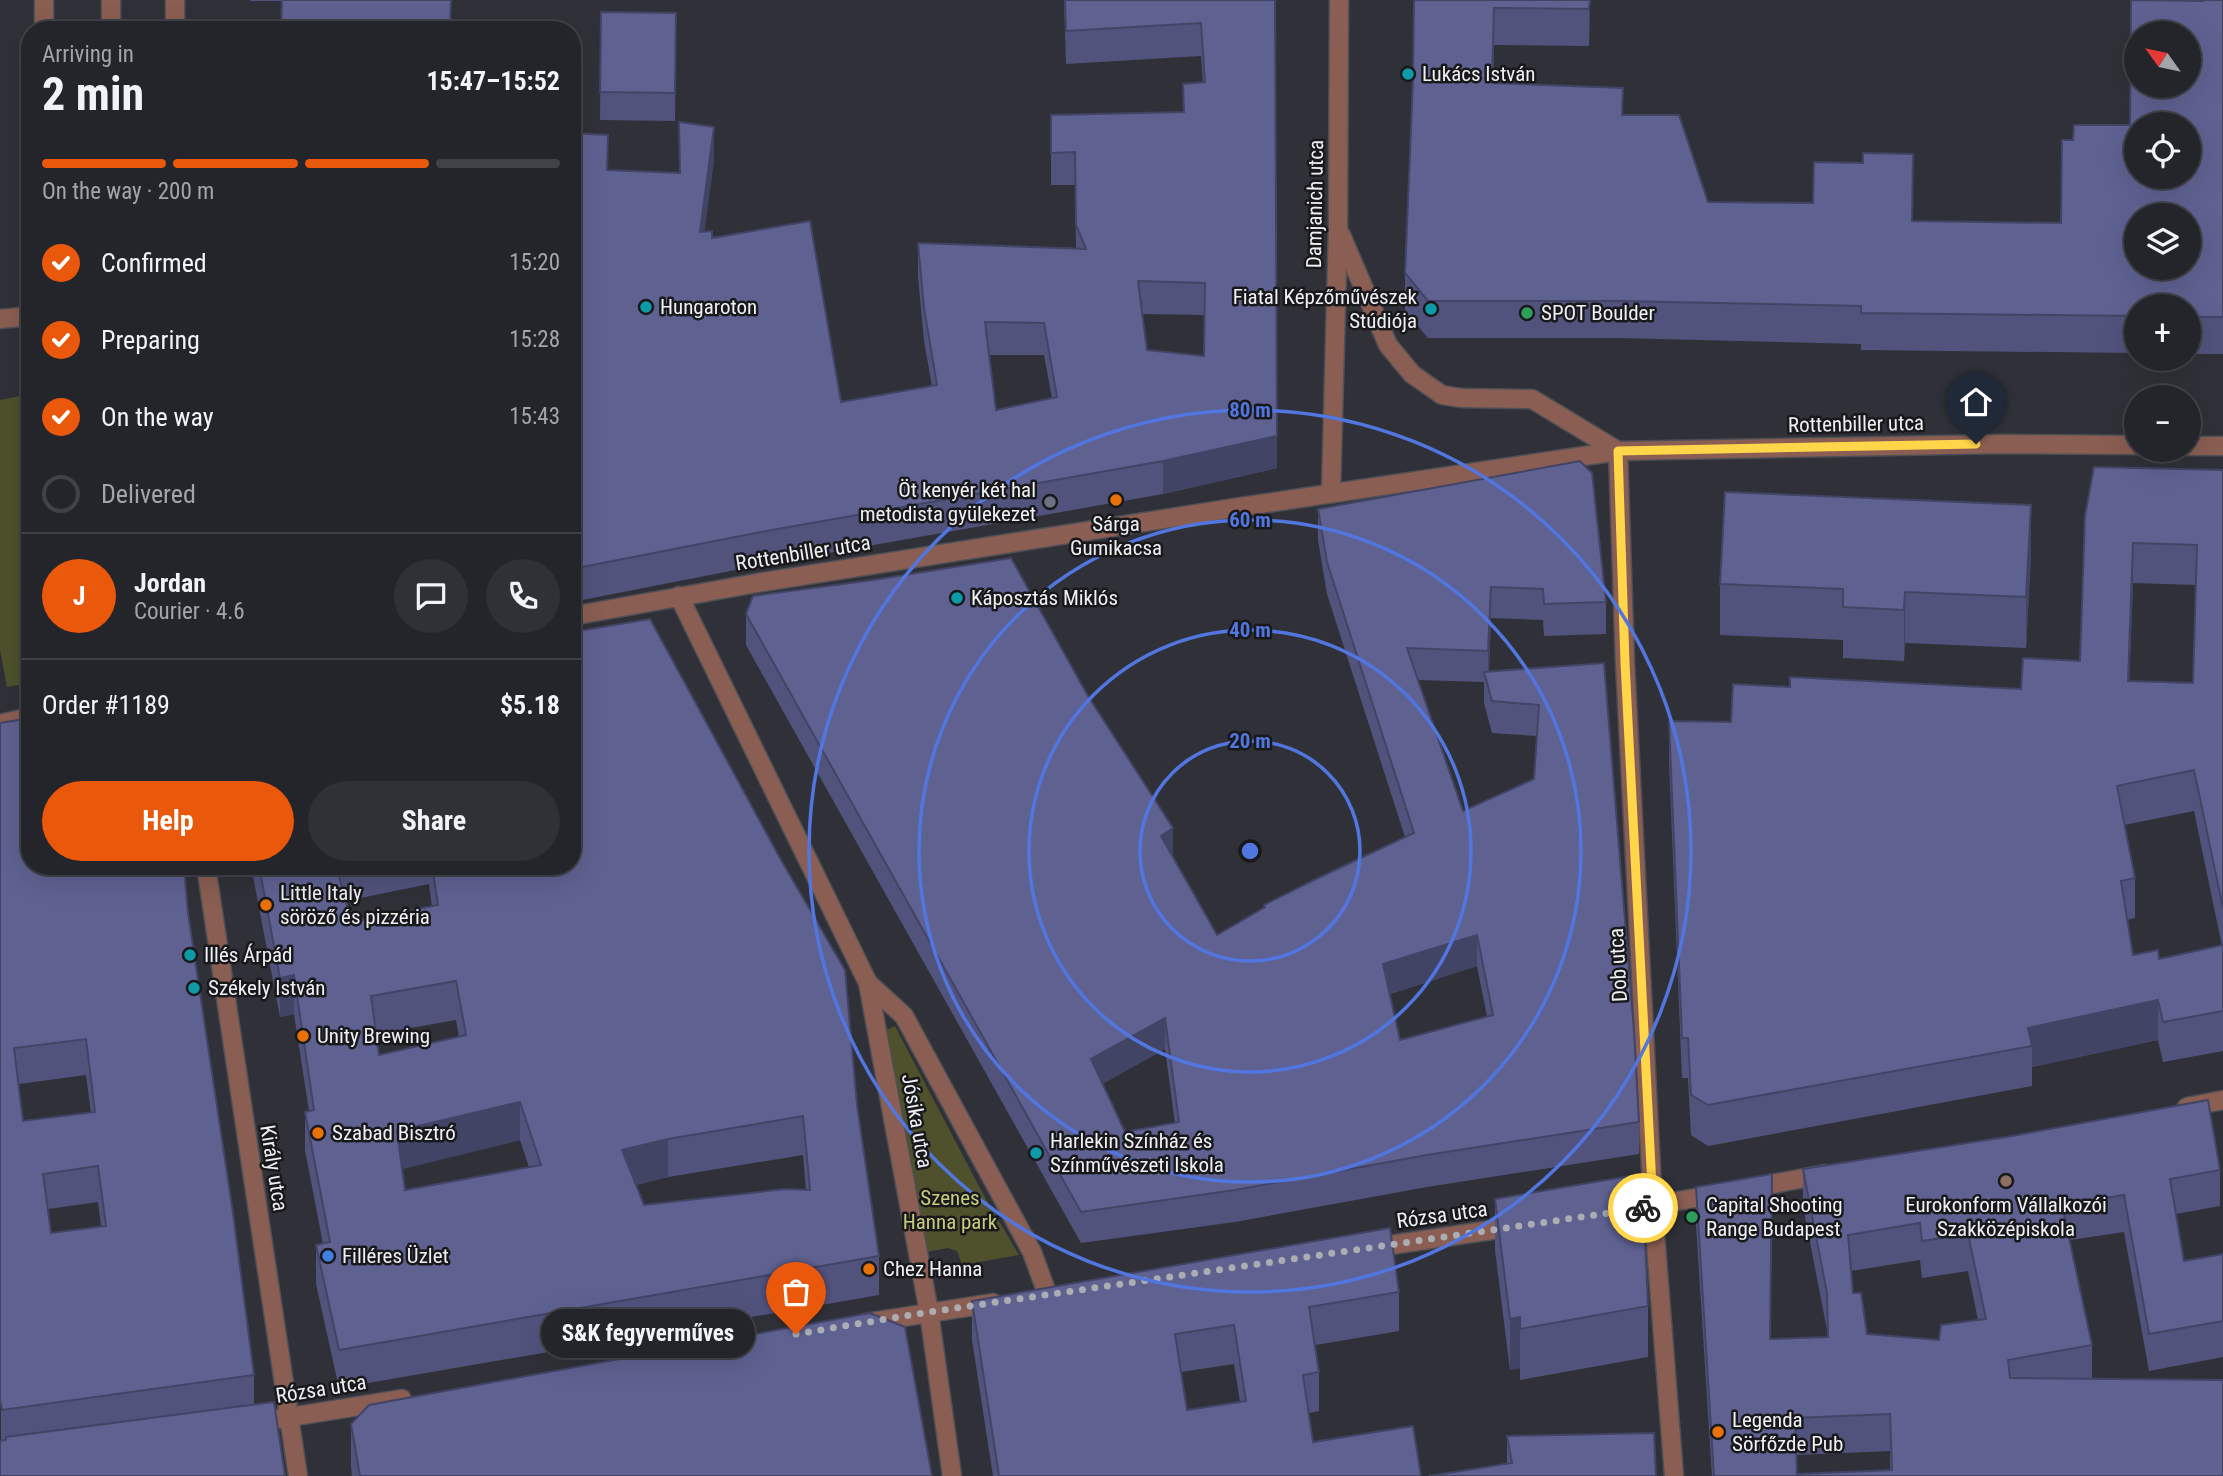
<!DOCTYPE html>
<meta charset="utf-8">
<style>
body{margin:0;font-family:"Roboto Condensed",sans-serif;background:#303136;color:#f1f3f6;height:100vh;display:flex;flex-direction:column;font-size:26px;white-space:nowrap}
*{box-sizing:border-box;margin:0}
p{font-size:23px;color:#a3a5a8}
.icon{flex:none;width:38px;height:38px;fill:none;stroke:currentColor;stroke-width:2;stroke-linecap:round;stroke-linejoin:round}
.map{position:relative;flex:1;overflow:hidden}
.drawer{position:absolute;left:21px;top:21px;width:560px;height:854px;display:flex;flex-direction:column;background:#24252a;border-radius:28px;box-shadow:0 7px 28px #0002,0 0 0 2px #414247}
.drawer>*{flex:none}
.needle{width:46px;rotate:303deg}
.buttons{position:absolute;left:2124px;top:21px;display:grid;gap:14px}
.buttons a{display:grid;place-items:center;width:77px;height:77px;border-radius:50%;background:#24252a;box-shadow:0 7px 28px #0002,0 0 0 2px #414247;font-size:35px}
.pin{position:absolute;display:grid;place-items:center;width:60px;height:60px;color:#fff;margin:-72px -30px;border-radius:50% 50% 50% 0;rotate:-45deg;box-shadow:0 0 7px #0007}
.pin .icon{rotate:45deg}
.courier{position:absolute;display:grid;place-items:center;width:70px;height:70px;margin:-35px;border:5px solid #ffd54a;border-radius:50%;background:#fff;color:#222;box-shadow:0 2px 9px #0007}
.bubble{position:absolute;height:49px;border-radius:24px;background:#24252a;box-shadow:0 7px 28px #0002,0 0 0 2px #414247;font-size:23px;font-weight:700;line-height:49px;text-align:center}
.summary em{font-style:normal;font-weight:700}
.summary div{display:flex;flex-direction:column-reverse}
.summary{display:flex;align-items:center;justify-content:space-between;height:119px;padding:0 21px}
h1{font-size:46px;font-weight:700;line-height:52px}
.bar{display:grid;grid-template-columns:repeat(4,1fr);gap:10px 7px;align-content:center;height:84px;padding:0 21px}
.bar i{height:9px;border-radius:5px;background:#414247}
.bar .current{background:#ea580c}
.bar p{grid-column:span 4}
.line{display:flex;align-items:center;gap:18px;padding:0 21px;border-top:2px solid #414247}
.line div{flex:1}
.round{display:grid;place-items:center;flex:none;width:74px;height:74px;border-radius:37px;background:#303136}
ol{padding:0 21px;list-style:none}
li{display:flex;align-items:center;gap:21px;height:77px}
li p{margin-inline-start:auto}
li .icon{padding:7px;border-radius:50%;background:#ea580c;color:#fff;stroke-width:4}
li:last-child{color:#a3a5a8}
li i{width:38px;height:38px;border:4px solid #414247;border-radius:50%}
.cta{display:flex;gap:14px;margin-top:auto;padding:14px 21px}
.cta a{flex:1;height:80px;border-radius:42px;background:#ea580c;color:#fff;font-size:28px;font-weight:700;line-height:80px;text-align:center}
.cta a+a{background:#303136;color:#f1f3f6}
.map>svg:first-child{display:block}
</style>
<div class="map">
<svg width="2223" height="1476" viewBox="0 0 2223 1476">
<rect width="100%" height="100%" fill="#303138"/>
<!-- green -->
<g fill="#4e512c">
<path d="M30,394V683L7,687L0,650V400Z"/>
<path d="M895,1026L983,1194L1019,1255L962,1265L957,1251L948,1248L921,1253L880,1033Z"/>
</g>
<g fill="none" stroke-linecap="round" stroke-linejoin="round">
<defs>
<path id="pedestrian" d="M868,983L904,1016L1032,1252L1048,1296"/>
<g id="minor">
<path d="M44,0V30"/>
<path d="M175,0V30"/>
<path d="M1618,451L1625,663L1653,1207L1674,1476"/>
<path d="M679,596L868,983L929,1312L952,1476"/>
<path d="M0,724L30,717"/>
<path d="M2187,1107L2223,1100"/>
<path d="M1750,1188L1826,1174"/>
<path d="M1619,1211L1719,1194"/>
<path d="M1370,1248L1519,1226"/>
<path d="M865,1323L993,1303"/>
<path d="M253,1423L402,1399"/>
</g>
<g id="tertiary">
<path d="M111,30V0"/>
<path d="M1341,235L1388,345L1412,374L1442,395L1461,398L1532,399L1618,451"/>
<path d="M0,319L30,316"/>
<path d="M2189,446H2223"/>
<path d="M1331,493L1338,227L1339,0"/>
<path d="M572,616L757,583L1240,507L1618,451L2002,444L2137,445"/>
<path d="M206,866L298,1476"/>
</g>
</defs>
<!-- pedestrian casing -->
<use href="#pedestrian" stroke="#4f5056" stroke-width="21"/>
<!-- minor casing -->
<use href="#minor" stroke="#4f5056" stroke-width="21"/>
<!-- tertiary casing -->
<use href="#tertiary" stroke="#4f5056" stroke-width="21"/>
<!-- pedestrian -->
<use href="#pedestrian" stroke="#8a5e52" stroke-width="18"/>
<!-- minor -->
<use href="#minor" stroke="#8a5e52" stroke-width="18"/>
<!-- tertiary -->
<use href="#tertiary" stroke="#8a5e52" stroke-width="18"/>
</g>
<!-- wall -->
<g fill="#52537d" fill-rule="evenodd">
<path d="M250,0H451V30H281L282,1H250Z"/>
<path d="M1064,0H1275L1277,468L1163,494L761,565L572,602V133L608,170L680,173L714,160L704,232L712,238L841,402L932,386L924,341L918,276V243L1076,248L1075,185H1051V115L1183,112V84L1203,82L1201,56L1066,64ZM1142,314L1204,315V356L1147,350ZM989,355H1044L1052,398L996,410Z"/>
<path d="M1414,0H1590L1589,46L1494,45L1493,83L1623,115L1708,202L1912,221L2061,223L2073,140L2130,125L2203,1L2223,0V354H2189V306H2137V353L1861,350V344L1619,338H1428L1405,311V273L1413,80Z"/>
<path d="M601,12L676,13L675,121L600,120Z"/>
<path d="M2223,470V1051L2163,1062L2158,1040L2032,1067V1086L1708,1146L1691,1135L1688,1078H1682L1669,761V721L1731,722L1790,687L2021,689L2080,661L2085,516ZM2133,583L2196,585L2193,683L2129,681ZM2194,811L2222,946L2159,959L2133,955L2127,920L2135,918V878L2124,825Z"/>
<path d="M1318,509L1606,602V634L1544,636L1543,620L1491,618L1489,671L1604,663L1639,1122V1154L1427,1187L1235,1222L1081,1243L746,645V614L1173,857L1217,935L1264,908V905L1405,837L1327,594L1318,540ZM1418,680L1484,682V703L1492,733L1537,736L1534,779L1463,811ZM1477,966L1487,1016L1400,1040L1390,994ZM1165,1049L1175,1123L1125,1132L1102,1084Z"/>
<path d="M2031,556L2026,648L1905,643L1904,661L1843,658V640L1720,635V584Z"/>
<path d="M0,723L188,913L254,1375V1404L1,1441ZM86,1075L91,1113L23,1121L19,1084ZM98,1202L101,1226L51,1233L48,1209Z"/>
<path d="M251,866H572L857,1105L879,1256V1295L339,1388L316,1284V1245L323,1244L305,1150V1112L309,1111L294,1014L280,1017ZM429,884L432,907L352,922L346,901ZM456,1020L459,1037L379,1055L376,1034ZM520,1140L529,1167L405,1190L402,1169ZM803,1155L806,1190L644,1205L636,1185L668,1177Z"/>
<path d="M1803,1169L2220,1170V1206L2176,1214L2184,1261L2223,1254V1357L2149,1371L2124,1232L2070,1240L2092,1345V1379L2223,1476H1712L1696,1224V1187L1772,1211L1770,1339L1827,1337V1330L1803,1206ZM1920,1260L1922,1278L1968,1271L1978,1320L1939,1340L1867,1334L1853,1293L1851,1271ZM1890,1451V1470L1797,1474L1796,1455Z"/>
<path d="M1495,1199L1648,1306V1357L1520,1380V1368L1510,1370L1495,1250Z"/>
<path d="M1399,1292V1331L1315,1345L1319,1372V1411L1309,1413L1313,1442L1421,1476H993L972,1340V1301ZM1234,1364L1240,1402L1187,1410L1181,1372Z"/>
<path d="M351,1424L932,1476H352L351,1467Z"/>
<path d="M1507,1436L1656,1476L1507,1463Z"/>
</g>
<!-- shaded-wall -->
<g fill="#424466">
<path d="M1590,0V1L1589,46V9Z"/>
<path d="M714,127V160L700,265V232Z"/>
<path d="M1277,436V468L1163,494V461Z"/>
<path d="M2031,505V556L2026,648V597Z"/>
<path d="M2133,543V583L2128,721V681Z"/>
<path d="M1491,587V618L1488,683V651Z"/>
<path d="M1905,592V643L1904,661V610Z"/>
<path d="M1173,828V859L1161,836Z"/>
<path d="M1477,935V966L1383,996V964Z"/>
<path d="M294,975V1014L280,1017V978Z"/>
<path d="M2158,1000V1040L2032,1067V1046L2028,1028Z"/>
<path d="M1165,1018V1049L1091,1090V1059Z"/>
<path d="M520,1102V1140L397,1170V1131Z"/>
<path d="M668,1139V1177L622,1188V1150Z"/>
<path d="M1520,1317V1368L1510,1370V1319Z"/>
</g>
<!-- building -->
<g fill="#5f6191" stroke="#424466" stroke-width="2" fill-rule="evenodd">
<path d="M282,0H451L450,30H281Z"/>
<path d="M1065,0H1275L1277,436L1163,461L761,532L572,569V133L608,135L607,170L680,173L679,122L714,127L700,232L712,231V238L810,221L841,402L937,385L924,308L918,243L1086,249L1076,225L1075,152L1051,153V115L1184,112L1183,84L1205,82L1201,23L1066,31ZM1138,281L1205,283L1204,356L1147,350ZM985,322L1044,323L1057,397L996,410Z"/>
<path d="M1414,0H1590L1589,9L1494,8L1492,83L1623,88L1622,115H1679L1708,202L1813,203L1814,162L1863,163V153L1913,154L1912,221L2061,223L2062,140H2073L2074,125H2130L2131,0L2203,1V0H2223V317H2189V306H2137V316L1861,313V306L1619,301H1428L1405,273L1413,80ZM2137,33H2189V86H2137ZM2137,124H2189V177H2137ZM2137,215H2189V268H2137Z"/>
<path d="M601,12L676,13L675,93L600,92Z"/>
<path d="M1580,461L1592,473L1606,602L1544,604L1543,589L1491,587L1488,651L1407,648L1463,811L1534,779L1539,705L1492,701L1484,672L1604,663L1634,1031L1639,1122L1427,1155L1235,1190L1081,1212L746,614L753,596L873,580L1011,558L1088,696L1173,828L1161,836L1217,935L1265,907L1264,905L1314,880L1414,833L1327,562L1318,509ZM1477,935L1493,1015L1400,1040L1383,964ZM1165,1018L1179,1122L1125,1132L1091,1059Z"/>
<path d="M2094,467L2223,470V908L2194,770L2117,786L2135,878L2121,881L2133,955L2158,950L2159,959L2223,945V1011L2163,1022L2158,1000L2028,1028L2032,1046L1708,1105L1691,1095L1688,1038H1682L1669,721L1731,722L1733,684L1790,687V677L2021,689L2023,658L2080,661L2085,516ZM2133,543L2197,545L2193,683L2128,681Z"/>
<path d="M1725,492L2031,505L2026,597L1905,592L1904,610L1843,607V589L1720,584Z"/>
<path d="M650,619L781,860L845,970L857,1105L879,1256L339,1350L316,1245L330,1242L305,1112L314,1110L294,975L280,978L259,866H336L352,922L438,905L432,866H572V632ZM456,981L466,1035L379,1055L371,996ZM520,1102L541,1165L405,1190L397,1131ZM803,1116L810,1190L785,1189L644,1205L622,1150L668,1139Z"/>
<path d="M30,718V866H184L188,913L233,1213L254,1375L2,1410L0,1400V723ZM86,1039L95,1112L23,1121L14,1048ZM98,1166L106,1226L51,1233L43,1174Z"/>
<path d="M2208,1100L2220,1170L2170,1179L2184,1261L2223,1254V1321L2149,1334L2124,1195L2062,1205L2092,1345L2008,1360L2010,1378L2223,1380V1476H1714L1696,1187L1772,1174L1770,1339L1828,1337L1827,1293L1803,1169L2012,1136ZM1920,1223L1922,1241L1968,1234L1986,1319L1941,1325L1939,1340L1867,1334L1861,1293H1853L1848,1235ZM1890,1414L1892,1470L1797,1474L1795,1418Z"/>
<path d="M1642,1174L1648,1306L1520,1329V1317L1510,1319L1495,1199Z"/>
<path d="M1390,1228L1399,1292L1309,1307L1319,1372L1303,1375L1313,1442L1413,1426L1421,1476H999L972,1301ZM1234,1325L1246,1401L1187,1410L1175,1334Z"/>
<path d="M870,1313L905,1327L932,1476H360L351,1424L369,1405Z"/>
<path d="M274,1402L285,1476H0V1441L6,1440V1437Z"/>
<path d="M1654,1433L1656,1476H1429L1512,1463L1507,1436Z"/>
</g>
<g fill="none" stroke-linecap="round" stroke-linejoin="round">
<!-- done -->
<path stroke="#acadb2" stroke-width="7" stroke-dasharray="0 12.6" d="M796,1334L929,1312L1643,1208"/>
<!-- route -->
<path stroke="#ffd54a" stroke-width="9" d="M1643,1208L1653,1206L1625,663L1618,451L1976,444"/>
</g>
<!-- distance rings -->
<g fill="none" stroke="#5276df" stroke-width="3.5">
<circle cx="1250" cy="851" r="110"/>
<circle cx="1250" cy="851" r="221"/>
<circle cx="1250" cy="851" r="331"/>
<circle cx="1250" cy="851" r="441"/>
</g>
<!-- markers -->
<g fill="#0f9aa8" stroke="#19191c" stroke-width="2.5">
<circle cx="1408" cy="74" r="7"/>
<circle cx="646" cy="307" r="7"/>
<circle cx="1431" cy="309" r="7"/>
<circle cx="957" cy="598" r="7"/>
<circle cx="190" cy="955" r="7"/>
<circle cx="194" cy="988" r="7"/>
<circle cx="1036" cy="1153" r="7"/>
</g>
<g fill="#2e9e5b" stroke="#19191c" stroke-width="2.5">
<circle cx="1527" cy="313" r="7"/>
<circle cx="1692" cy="1217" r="7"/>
</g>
<g fill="#e8710a" stroke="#19191c" stroke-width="2.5">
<circle cx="1116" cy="500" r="7"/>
<circle cx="266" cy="905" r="7"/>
<circle cx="303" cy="1036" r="7"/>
<circle cx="318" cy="1133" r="7"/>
<circle cx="869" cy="1269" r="7"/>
<circle cx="1718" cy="1432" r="7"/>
</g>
<circle fill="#6b7280" stroke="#19191c" stroke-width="2.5" cx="1050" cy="502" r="7"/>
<circle fill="#8d6e63" stroke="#19191c" stroke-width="2.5" cx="2006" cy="1181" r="7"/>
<circle fill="#3f7fe0" stroke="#19191c" stroke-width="2.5" cx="328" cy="1256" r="7"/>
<g text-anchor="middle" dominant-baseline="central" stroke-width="5" stroke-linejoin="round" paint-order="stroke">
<!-- poi labels -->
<g font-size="21" fill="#eff0f4" stroke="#19191c" text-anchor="start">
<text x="1422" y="74">Lukács István</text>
<text x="1417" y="297" text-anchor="end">Fiatal Képzőművészek<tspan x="1417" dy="24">Stúdiója</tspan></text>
<text x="660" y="307">Hungaroton</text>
<text x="1541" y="313">SPOT Boulder</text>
<text x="1036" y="490" text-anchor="end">Öt kenyér két hal<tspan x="1036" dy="24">metodista gyülekezet</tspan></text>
<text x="1116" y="524" text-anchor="middle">Sárga<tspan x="1116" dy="24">Gumikacsa</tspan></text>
<text x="971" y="598">Káposztás Miklós</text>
<text x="280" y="893">Little Italy<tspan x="280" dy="24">söröző és pizzéria</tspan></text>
<text x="204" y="955">Illés Árpád</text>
<text x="208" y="988">Székely István</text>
<text x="317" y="1036">Unity Brewing</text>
<text x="332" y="1133">Szabad Bisztró</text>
<text x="1050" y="1141">Harlekin Színház és<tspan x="1050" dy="24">Színművészeti Iskola</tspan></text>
<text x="1706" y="1205">Capital Shooting<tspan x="1706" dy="24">Range Budapest</tspan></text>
<text x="2006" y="1205" text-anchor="middle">Eurokonform Vállalkozói<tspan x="2006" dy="24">Szakközépiskola</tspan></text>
<text x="342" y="1256">Filléres Üzlet</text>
<text x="883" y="1269">Chez Hanna</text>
<text x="1732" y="1420">Legenda<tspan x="1732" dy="24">Sörfőzde Pub</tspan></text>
</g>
<!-- street labels -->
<g font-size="21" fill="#eff0f4" stroke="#19191c">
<text transform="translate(1315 204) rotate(-89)">Damjanich utca</text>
<text transform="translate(1856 424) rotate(-1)">Rottenbiller utca</text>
<text transform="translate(803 553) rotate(-9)">Rottenbiller utca</text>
<text transform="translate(1618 965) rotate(-93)">Dob utca</text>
<text transform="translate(917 1121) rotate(80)">Jósika utca</text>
<text transform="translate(274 1168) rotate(81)">Király utca</text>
<text transform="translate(1442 1215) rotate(-8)">Rózsa utca</text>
<text transform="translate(321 1389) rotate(-9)">Rózsa utca</text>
</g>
<!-- park labels -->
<g font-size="21" fill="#c6ce7c" stroke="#19191c">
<text x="950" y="1198">Szenes<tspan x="950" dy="24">Hanna park</tspan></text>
</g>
</g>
<circle cx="1250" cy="851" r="10" fill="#5276df" stroke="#19191c" stroke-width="3.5"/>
<g font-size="21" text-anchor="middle" font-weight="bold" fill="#5276df" stroke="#19191c" stroke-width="5" stroke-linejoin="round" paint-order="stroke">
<text x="1250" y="417">80 m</text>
<text x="1250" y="527">60 m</text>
<text x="1250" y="637">40 m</text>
<text x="1250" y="748">20 m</text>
</g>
</svg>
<div class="buttons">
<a><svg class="needle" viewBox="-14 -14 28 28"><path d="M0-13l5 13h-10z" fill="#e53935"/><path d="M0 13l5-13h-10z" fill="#a3a5a8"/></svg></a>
<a><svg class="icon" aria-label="locate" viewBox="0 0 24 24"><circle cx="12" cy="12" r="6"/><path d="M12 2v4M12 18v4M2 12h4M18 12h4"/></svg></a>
<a><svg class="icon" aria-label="layers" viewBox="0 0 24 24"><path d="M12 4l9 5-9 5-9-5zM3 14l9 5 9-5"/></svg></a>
<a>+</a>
<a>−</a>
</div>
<div class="pin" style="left:796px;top:1334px;background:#ea580c"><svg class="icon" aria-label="bag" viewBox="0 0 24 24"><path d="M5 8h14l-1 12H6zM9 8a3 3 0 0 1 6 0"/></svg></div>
<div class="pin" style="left:1976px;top:444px;background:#1f2937"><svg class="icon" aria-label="home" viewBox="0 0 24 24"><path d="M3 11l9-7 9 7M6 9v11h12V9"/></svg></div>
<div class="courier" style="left:1643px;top:1208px"><svg class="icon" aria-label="bike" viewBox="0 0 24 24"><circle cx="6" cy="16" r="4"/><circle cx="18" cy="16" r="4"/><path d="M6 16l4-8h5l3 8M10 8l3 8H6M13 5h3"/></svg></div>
<div class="bubble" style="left:541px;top:1309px;width:214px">S&amp;K fegyverműves</div>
<section class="drawer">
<div class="summary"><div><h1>2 min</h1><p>Arriving in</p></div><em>15:47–15:52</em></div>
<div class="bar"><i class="current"></i><i class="current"></i><i class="current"></i><i></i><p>On the way · 200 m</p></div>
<ol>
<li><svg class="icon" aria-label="check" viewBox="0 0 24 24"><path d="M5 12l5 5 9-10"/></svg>Confirmed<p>15:20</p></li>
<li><svg class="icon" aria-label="check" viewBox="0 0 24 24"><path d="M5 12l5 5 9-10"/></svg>Preparing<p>15:28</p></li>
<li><svg class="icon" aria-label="check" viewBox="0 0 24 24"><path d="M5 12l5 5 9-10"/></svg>On the way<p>15:43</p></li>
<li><i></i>Delivered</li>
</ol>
<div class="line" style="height:126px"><b class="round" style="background:#ea580c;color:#fff">J</b><div><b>Jordan</b><p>Courier · 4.6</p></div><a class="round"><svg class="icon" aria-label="chat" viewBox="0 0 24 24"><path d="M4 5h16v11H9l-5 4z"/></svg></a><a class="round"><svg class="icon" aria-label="phone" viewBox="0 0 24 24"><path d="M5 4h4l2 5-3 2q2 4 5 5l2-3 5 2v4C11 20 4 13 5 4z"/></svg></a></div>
<div class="line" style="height:91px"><div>Order #1189</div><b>$5.18</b></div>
<div class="cta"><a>Help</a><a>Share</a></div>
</section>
</div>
